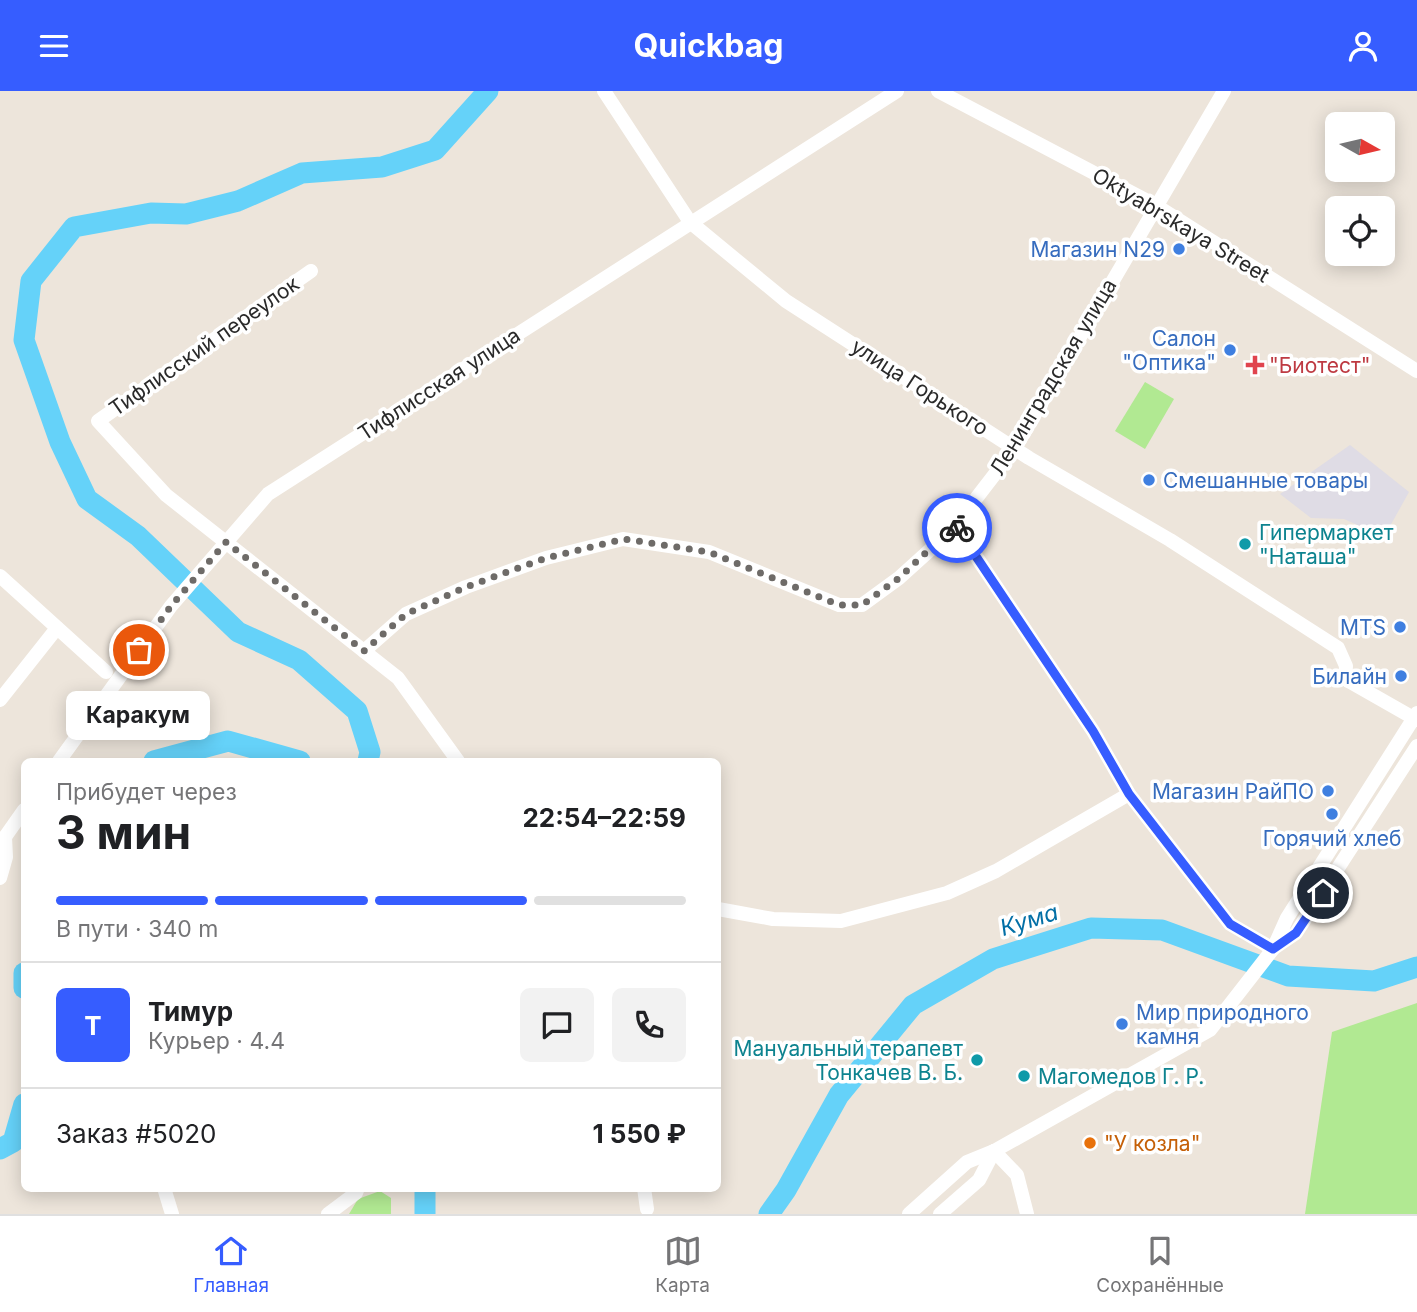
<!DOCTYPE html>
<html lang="ru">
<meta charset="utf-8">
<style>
body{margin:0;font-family:Inter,sans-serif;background:#f2f2f2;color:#202124;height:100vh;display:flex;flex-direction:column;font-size:26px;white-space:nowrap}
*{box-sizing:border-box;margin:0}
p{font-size:23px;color:#757577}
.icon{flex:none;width:38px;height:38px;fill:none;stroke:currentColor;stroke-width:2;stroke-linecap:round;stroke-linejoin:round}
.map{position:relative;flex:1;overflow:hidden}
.sheet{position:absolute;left:21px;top:667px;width:700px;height:434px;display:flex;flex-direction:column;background:#fff;border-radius:10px;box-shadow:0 4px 18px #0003}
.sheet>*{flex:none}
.needle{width:46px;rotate:98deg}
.controls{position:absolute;left:1325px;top:21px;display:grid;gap:14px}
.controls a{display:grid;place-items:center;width:70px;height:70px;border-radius:10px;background:#fff;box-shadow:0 4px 18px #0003;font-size:35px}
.pin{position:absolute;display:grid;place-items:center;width:60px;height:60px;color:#fff;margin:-30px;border:4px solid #fff;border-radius:50%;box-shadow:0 2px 7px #0007}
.courier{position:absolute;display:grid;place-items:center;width:70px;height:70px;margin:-35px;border:5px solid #365dff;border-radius:50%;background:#fff;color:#222;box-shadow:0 2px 9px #0007}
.bubble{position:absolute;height:49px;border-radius:10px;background:#fff;box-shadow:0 4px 18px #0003;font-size:23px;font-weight:700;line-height:49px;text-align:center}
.headline em{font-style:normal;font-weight:700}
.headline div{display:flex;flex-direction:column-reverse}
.headline{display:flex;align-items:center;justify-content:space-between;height:119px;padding:0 35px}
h1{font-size:46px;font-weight:700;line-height:52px}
.bar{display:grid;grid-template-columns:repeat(4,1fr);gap:10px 7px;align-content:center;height:84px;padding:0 35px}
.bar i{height:9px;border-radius:5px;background:#e0e0e0}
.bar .active{background:#365dff}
.bar p{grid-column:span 4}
.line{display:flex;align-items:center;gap:18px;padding:0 35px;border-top:2px solid #e0e0e0}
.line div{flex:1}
.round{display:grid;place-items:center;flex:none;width:74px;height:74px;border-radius:10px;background:#f2f2f2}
header{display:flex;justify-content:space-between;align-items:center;height:91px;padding:0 35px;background:#365dff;color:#fff;font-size:32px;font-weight:700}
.tab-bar{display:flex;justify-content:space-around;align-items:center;height:98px;border-top:2px solid #e0e0e0;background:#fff;font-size:19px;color:#757577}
.tab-bar a{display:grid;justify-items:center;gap:4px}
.tab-bar .active{color:#365dff}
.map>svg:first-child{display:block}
</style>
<header><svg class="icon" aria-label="menu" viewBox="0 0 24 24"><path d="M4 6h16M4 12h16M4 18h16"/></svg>Quickbag<svg class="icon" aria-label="person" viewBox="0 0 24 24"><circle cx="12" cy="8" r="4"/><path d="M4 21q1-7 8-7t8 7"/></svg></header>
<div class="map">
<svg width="1417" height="1123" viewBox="0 0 1417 1123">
<rect width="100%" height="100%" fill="#ede5db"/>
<!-- industrial -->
<path fill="#dfdce5" d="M1350,354L1409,401L1384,446L1344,428L1311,427L1280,403Z"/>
<!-- green -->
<g fill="#b1e992">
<path d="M1145,291L1174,308L1145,358L1115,340Z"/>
<path d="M1417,912V1123H1305L1332,941Z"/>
<path d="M380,1100L391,1107V1123H349L358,1108Z"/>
</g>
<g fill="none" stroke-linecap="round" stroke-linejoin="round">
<!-- river -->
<g stroke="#65d2f9" stroke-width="21">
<path d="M154,670L228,650L300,670"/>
<path d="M368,670L370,661L357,620L299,569L238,541L138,445L87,408L60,351L24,249L31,190L74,136L151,122L186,123L238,110L302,82L382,76L435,59L488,0"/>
<path d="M24,882V897"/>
<path d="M0,1058L13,1051L24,1013"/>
<path d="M425,1097V1123"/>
<path d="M769,1123L786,1099L839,1004L913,914L993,868L1091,837L1162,839L1288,885L1374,890L1417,876"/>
</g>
<!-- minor -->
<g stroke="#fff" stroke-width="14">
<path d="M604,0L690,131L786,210L1029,367L1170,449L1338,557L1346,575L1345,588L1417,629"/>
<path d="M938,0L1155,114L1417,280"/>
<path d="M311,180L98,330L166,404L398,587L458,670"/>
<path d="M955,434L1093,640L1129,703L1230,833L1273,858"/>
<path d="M0,485L106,581"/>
<path d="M364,560L406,523L466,496L546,467L623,448L709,461L839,514H862L899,487L951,440L1015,357L1224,0"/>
<path d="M0,609L57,537"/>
<path d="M59,670L171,515L268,403L897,0"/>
<path d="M5,746L24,719"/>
<path d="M0,787L6,766L5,746"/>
<path d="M718,818L773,828L841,830L947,802L996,780L1129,703"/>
<path d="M1274,857L1296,842L1417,655"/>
<path d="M994,1060L1017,1084L1027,1123"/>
<path d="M164,1097L172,1123"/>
<path d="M644,1097L647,1118"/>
<path d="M328,1123L356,1102L358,1097"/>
<path d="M909,1123L967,1071L994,1060L1210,939L1273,858L1287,827L1417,622"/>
<path d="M940,1123L979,1089L994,1060"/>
</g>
</g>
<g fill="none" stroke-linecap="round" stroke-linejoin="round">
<!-- done -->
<path stroke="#6e6b68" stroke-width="7" stroke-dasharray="0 12.6" d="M139,559L171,515L226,451L364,560L406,523L466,496L546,467L624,448L709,461L839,514H862L899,487L955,434L957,437"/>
<!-- route -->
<path stroke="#365dff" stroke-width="9" d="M957,437L1093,640L1129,703L1230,833L1273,858L1296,842L1323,802"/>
</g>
<!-- markers -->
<g fill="#3f7fe0" stroke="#fff" stroke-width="2.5">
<circle cx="1179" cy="158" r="7"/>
<circle cx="1230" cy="259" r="7"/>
<circle cx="1149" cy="389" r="7"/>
<circle cx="1400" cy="536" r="7"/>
<circle cx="1401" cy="585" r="7"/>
<circle cx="1328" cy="700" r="7"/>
<circle cx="1332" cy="723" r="7"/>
<circle cx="1122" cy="933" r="7"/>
</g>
<path fill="#e0444e" stroke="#fff" stroke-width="2.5" d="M1251.5 263.5h7v7h7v7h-7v7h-7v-7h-7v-7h7z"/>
<g fill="#0f9aa8" stroke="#fff" stroke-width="2.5">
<circle cx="1245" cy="453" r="7"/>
<circle cx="977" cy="969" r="7"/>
<circle cx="1024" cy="985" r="7"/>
</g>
<circle fill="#e8710a" stroke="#fff" stroke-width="2.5" cx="1090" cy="1052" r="7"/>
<g text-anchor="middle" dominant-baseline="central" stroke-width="7" stroke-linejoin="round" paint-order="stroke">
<!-- street labels -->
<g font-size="21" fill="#2a2a2a" stroke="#fff">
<text transform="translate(1181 134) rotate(31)">Oktyabrskaya Street</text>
<text transform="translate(204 255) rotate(-35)">Тифлисский переулок</text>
<text transform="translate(1053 286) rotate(-59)">Ленинградская улица</text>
<text transform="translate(439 293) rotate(-33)">Тифлисская улица</text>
<text transform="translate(920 296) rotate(33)">улица Горького</text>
</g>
<!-- shop labels -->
<g font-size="21" fill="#366cbe" stroke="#fff" text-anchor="end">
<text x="1165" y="158">Магазин N29</text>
<text x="1216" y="247">Салон<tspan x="1216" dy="24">"Оптика"</tspan></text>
<text x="1163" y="389" text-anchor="start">Смешанные товары</text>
<text x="1386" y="536">MTS</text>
<text x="1387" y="585">Билайн</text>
<text x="1314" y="700">Магазин РайПО</text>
<text x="1332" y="747" text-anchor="middle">Горячий хлеб</text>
<text x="1136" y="921" text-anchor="start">Мир природного<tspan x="1136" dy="24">камня</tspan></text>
</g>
<!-- health labels -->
<g font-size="21" fill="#be3a42" stroke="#fff" text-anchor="start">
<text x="1269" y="274">"Биотест"</text>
</g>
<!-- culture labels -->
<g font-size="21" fill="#0d838f" stroke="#fff" text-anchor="start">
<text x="1259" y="441">Гипермаркет<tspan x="1259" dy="24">"Наташа"</tspan></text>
<text x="963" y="957" text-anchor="end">Мануальный терапевт<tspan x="963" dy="24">Тонкачев В. Б.</tspan></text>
<text x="1038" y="985">Магомедов Г. Р.</text>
</g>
<!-- food labels -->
<g font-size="21" fill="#c56008" stroke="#fff" text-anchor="start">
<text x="1104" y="1052">"У козла"</text>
</g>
<!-- water labels -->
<g font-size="23" font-style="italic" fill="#026fa6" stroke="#fff">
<text transform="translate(1029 829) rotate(-17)">Кума</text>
</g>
</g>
</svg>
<div class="controls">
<a><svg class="needle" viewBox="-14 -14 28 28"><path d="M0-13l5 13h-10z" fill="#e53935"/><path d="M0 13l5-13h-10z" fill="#757577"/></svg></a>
<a><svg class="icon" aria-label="locate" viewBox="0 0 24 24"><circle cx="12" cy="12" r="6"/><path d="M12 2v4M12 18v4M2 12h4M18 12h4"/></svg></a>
</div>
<div class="pin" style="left:139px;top:559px;background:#ea580c"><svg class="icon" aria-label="bag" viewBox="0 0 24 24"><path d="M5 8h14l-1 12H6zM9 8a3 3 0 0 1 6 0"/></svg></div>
<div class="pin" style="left:1323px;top:802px;background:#1f2937"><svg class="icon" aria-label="home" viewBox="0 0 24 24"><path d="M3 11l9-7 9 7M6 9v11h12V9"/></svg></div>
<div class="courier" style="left:957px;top:437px"><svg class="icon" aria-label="bike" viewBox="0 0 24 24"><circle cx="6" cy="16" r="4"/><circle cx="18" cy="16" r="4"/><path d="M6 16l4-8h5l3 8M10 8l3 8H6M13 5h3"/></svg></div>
<div class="bubble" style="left:66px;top:600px;width:144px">Каракум</div>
<section class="sheet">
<div class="headline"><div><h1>3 мин</h1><p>Прибудет через</p></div><em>22:54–22:59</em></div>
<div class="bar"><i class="active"></i><i class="active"></i><i class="active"></i><i></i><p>В пути · 340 m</p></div>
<div class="line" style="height:126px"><b class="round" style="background:#365dff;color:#fff">Т</b><div><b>Тимур</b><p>Курьер · 4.4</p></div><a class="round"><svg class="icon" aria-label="chat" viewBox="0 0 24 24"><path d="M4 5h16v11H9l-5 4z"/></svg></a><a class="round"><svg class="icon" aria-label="phone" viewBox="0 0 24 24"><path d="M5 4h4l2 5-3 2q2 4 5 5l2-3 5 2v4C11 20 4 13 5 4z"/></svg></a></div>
<div class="line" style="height:91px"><div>Заказ #5020</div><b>1 550 ₽</b></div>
</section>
</div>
<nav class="tab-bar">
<a class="active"><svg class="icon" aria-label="home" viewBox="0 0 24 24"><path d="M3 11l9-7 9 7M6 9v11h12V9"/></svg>Главная</a>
<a><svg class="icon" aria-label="map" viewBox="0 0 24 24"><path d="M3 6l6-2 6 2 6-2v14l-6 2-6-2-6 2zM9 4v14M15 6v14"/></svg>Карта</a>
<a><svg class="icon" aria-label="saved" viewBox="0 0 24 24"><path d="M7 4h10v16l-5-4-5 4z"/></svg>Сохранённые</a>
</nav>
